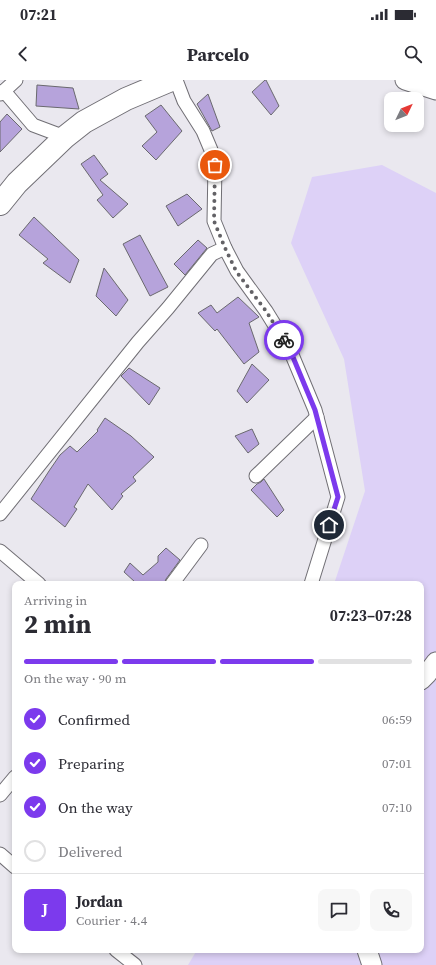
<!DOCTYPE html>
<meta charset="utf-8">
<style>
body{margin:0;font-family:"Source Serif 4",serif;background:#f7f7f7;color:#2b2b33;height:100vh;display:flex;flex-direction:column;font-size:15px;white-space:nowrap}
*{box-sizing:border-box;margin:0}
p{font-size:13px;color:#7c7c81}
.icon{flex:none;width:22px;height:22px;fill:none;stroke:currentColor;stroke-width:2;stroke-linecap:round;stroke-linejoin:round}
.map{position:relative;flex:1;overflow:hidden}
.side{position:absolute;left:12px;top:501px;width:412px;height:372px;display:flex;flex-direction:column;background:#fff;border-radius:8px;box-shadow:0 2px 6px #0003}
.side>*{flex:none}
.needle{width:26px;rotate:47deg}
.tools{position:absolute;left:384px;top:12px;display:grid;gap:8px}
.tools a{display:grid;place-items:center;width:40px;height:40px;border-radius:8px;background:#fff;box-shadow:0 2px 6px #0003;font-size:20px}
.pin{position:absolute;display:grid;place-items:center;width:34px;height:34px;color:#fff;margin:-17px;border:2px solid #fff;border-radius:50%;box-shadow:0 1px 4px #0007}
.courier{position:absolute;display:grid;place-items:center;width:40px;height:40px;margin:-20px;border:3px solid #7c3aed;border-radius:50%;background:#fff;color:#222;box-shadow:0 1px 5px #0007}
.headline em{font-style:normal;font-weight:700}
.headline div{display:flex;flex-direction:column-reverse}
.headline{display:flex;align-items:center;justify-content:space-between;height:68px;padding:0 12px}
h1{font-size:26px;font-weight:700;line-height:30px}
.bar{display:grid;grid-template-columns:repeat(4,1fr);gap:6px 4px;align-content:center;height:48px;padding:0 12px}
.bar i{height:5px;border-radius:3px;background:#e1e1e2}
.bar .active{background:#7c3aed}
.bar p{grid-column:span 4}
.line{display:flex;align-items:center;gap:10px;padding:0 12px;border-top:1px solid #e1e1e2}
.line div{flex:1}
.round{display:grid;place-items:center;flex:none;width:42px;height:42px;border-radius:8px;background:#f7f7f7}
ol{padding:0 12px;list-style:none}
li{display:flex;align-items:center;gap:12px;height:44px}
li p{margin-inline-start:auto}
li .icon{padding:4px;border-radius:50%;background:#7c3aed;color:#fff;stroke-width:4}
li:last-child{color:#7c7c81}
li i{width:22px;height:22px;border:2px solid #e1e1e2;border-radius:50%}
.status{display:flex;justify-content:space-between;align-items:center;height:28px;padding:0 20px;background:#fff;direction:ltr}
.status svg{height:11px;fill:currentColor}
header{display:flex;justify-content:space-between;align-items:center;height:52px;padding:0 12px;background:#fff;font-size:18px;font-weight:700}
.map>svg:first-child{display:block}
</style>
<div class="status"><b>07:21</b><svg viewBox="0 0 49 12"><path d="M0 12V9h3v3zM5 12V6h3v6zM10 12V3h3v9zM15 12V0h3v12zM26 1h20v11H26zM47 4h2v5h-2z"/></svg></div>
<header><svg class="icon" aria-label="back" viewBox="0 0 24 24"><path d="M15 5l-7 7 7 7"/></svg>Parcelo<svg class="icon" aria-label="search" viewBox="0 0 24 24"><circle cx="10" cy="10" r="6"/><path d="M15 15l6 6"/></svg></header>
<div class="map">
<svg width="436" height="885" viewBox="0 0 436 885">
<rect width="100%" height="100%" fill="#eae8ef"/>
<!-- green -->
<path fill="#ddd1f7" d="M382,85L436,113V885H188L197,870H421V504H334L365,411L344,279L291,163L312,97Z"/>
<!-- building -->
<g fill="#b6a3db" stroke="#6a696e">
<path d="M265,0H266L279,26L271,35L252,12Z"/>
<path d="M37,5L73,8L79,29L36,26Z"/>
<path d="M208,14L220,47L212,51L197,24Z"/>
<path d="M161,25L182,51L156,80L142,66L157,52L145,36Z"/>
<path d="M7,34L22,49L0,72V42Z"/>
<path d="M94,75L108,94L100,100L128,124L113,138L97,120L103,115L81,84Z"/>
<path d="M187,114L202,129L178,146L166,126Z"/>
<path d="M34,137L79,180L70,203L43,183L48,179L19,155Z"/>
<path d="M140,155L168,207L150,216L123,164Z"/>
<path d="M198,160L207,168L185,195L174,184Z"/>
<path d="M104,188L128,220L116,236L96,216Z"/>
<path d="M238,217L259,237L249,243L259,272L244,284L217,249L215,251L198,233L211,225L217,233Z"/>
<path d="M252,284L269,300L247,323L237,311Z"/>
<path d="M129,288L160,308L149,325L121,296Z"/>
<path d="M105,338L131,356L154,377L133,397L136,401L121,414L123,416L112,430L88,404L74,427L77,429L65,447L31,419L49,391L60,375L70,366L77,372L98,351L97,350Z"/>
<path d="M252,349L259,364L248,373L235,356Z"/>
<path d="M264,399L284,430L277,437L251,410L257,404L261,402Z"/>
<path d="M166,468L180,480L166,499L164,504H132L135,502L124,492L130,483L143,495L158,482V476Z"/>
</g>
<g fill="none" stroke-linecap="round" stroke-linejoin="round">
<defs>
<g id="street">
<path d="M176,0L184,21L203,51L211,70L215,85L214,141L225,168L237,191L266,231L290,270L315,330L338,417L311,504"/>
<path d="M4,11L16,0"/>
<path d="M0,14L4,11L33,45L65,57"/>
<path d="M256,396L317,337"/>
<path d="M0,434L138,262L168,228L212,174L225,168"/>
<path d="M0,471L39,504"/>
<path d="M172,504L201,465"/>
<path d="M0,715L15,697"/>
<path d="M0,774L15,787"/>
<path d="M116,870L135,885"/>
</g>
<g id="secondary">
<path d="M405,0L436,10"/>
<path d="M421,600L427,594L436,582"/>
<path d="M367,870L372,885"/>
</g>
<path id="highway" d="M0,124L17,103L65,57L84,42L126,19L171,0"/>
</defs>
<!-- street casing -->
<use href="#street" stroke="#716f75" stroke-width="15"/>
<!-- secondary casing -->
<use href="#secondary" stroke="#716f75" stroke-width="21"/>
<!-- highway casing -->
<use href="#highway" stroke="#716f75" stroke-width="24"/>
<!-- street -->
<use href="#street" stroke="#fff" stroke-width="13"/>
<!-- secondary -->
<use href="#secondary" stroke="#fff" stroke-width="19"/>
<!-- highway -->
<use href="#highway" stroke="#fff" stroke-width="22"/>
</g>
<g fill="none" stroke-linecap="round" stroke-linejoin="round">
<!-- done -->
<path stroke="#636266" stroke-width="4" stroke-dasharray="0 7.2" d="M215,85L214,141L225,168L236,191L266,231L284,260"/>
<!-- route -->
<path stroke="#7c3aed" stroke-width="5" d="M284,260L290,270L315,330L338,417L329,445"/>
</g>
</svg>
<div class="tools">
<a><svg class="needle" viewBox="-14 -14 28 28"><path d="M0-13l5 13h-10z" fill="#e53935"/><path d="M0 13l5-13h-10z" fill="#7c7c81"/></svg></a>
</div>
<div class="pin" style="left:215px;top:85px;background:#ea580c"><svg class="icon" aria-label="bag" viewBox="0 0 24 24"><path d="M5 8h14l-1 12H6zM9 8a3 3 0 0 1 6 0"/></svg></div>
<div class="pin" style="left:329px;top:445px;background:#1f2937"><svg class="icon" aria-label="home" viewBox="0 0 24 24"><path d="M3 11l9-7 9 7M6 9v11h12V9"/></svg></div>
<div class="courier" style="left:284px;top:260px"><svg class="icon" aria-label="bike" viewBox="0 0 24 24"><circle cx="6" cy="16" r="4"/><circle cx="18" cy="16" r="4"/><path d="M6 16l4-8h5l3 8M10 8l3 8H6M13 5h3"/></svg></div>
<section class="side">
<div class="headline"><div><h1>2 min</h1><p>Arriving in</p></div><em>07:23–07:28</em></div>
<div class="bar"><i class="active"></i><i class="active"></i><i class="active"></i><i></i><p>On the way · 90 m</p></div>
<ol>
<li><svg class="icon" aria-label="check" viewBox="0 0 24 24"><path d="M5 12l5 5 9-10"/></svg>Confirmed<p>06:59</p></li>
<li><svg class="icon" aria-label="check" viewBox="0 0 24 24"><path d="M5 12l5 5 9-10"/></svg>Preparing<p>07:01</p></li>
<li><svg class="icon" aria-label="check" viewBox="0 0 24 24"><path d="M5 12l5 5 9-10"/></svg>On the way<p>07:10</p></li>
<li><i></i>Delivered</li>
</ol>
<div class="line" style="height:72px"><b class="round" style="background:#7c3aed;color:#fff">J</b><div><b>Jordan</b><p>Courier · 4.4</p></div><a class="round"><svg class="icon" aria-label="chat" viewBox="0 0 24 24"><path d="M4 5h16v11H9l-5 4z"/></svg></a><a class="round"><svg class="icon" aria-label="phone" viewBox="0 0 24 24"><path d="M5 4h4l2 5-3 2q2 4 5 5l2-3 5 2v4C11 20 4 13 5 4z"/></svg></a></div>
</section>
</div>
